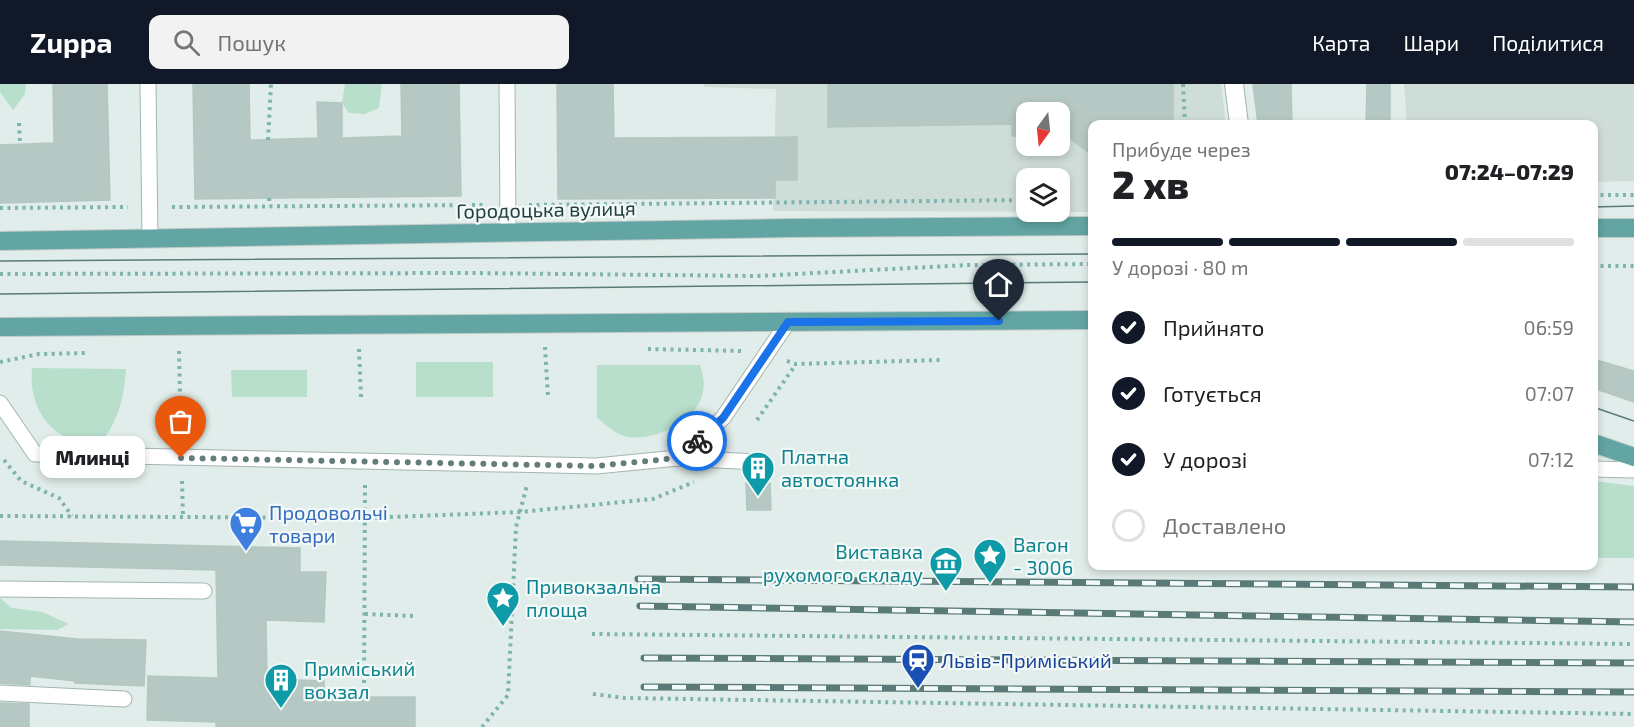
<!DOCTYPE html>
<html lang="uk">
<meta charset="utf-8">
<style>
body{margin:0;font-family:"Exo 2",sans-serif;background:#f2f2f2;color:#202124;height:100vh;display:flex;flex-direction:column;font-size:22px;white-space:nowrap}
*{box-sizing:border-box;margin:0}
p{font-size:20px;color:#757577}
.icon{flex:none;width:33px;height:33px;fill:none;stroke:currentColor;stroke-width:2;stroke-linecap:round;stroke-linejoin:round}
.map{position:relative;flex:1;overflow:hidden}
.sheet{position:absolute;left:1088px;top:36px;width:510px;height:450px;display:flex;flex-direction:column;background:#fff;border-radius:12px;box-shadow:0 3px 9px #0003}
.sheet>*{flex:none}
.needle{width:39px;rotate:195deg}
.buttons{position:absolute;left:1016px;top:18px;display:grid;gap:12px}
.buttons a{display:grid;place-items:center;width:54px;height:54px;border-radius:12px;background:#fff;box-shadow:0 3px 9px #0003;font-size:30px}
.pin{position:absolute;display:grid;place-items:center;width:51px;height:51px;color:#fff;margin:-62px -26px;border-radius:50% 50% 50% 0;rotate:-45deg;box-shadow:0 0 6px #0007}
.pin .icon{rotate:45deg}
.courier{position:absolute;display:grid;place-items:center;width:60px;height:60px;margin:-30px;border:4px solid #1a73e8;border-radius:50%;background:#fff;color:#222;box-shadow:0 2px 8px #0007}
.bubble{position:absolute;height:42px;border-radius:12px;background:#fff;box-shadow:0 3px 9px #0003;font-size:20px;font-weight:800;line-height:42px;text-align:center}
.headline em{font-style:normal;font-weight:800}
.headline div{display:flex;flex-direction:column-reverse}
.headline{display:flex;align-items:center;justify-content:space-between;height:102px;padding:0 24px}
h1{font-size:39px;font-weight:800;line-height:45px}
.bar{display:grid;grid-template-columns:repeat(4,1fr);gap:9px 6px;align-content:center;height:72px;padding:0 24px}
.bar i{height:8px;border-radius:4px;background:#e0e0e0}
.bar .current{background:#111827}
.bar p{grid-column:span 4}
ol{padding:0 24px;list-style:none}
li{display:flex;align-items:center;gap:18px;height:66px}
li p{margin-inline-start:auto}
li .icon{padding:6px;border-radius:50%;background:#111827;color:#fff;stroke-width:4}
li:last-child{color:#757577}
li i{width:33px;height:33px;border:3px solid #e0e0e0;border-radius:50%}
header{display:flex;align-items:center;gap:36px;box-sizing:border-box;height:84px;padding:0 30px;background:#111827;color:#fff}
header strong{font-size:28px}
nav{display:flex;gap:33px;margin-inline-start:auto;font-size:21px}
.search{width:420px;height:54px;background:#f2f2f2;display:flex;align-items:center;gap:15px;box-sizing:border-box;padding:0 21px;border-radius:12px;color:#757577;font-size:22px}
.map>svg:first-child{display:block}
</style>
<header>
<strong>Zuppa</strong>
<div class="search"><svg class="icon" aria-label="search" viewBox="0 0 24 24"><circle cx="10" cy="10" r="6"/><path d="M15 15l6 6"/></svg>Пошук</div>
<nav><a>Карта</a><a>Шари</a><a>Поділитися</a></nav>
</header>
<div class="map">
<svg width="1634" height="643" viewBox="0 0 1634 643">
<rect width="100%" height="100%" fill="#e1edea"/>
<!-- built -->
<g fill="#cfddd9" fill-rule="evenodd">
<path d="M704,0H1221L1226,40H1092V128L773,127L776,5L704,3ZM1026,28H1059V62H1026ZM1026,94H1059V128H1026Z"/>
<path d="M1404,0H1634V97L1593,98V40H1407Z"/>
</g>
<!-- green -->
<g fill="#b8dfcb">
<path d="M0,0H26L25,10L13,26L0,8Z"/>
<path d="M345,0H382L379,24L365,30L349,29L342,19Z"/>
<rect x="416" y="278" width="77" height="35"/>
<path d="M597,281H700C703,290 705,299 703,308C697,337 656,357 629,353C616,351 607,342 597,334Z"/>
<path d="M32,284L126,285C124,315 118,338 99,361C54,360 28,328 32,284Z"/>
<path d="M231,286H307V313H232Z"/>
<path d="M1593,397L1634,402V474H1593Z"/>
<path d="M0,514L12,524L42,528L69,540L57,546L0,545Z"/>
</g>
<!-- building -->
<g fill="#b6c8c3" stroke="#b3c7c2" stroke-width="1.5">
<path d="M53,0H107L110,116L0,119V61L54,59Z"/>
<path d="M193,0H249L250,56L318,54L317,18L342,19V54L402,52L401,0H459L461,112L195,115Z"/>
<path d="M557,0H613L614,54L797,53V96H775V114L558,115Z"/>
<path d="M828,0H1173V35H1170V40H1092V71L1067,52H1059V28H1026V52H1012V40L828,43Z"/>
<path d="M1253,0H1291L1292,40H1258Z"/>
<path d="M1367,0H1390V40H1366Z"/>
<path d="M1593,275L1634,287V318L1593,304Z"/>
<path d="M746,399H770L771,426H747Z"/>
<path d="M0,457L300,464V488H326L324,538L266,536L267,595L324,597V613H415V643H216V638L147,636L148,592L218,594L216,486L0,481Z"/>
<path d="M0,547L77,555L146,556L144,602L75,599V597L30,592V601L0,599Z"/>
<path d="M0,619L29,620V643H0Z"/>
</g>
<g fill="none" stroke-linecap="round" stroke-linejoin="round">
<defs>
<g id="service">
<path d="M148,0L150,155"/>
<path d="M507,0L508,149"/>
<path d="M0,319L35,370L596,382L678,374L758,378"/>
<path d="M678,374L723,334L788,238"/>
<path d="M1593,385L1634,386"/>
<path d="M0,505L204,507"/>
<path d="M0,609L124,615"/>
</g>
<path id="tertiary" d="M1234,0L1239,40"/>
<g id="primary">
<path d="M1593,144H1634"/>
<path d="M0,157L788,144L1092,142"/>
<path d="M0,243L1092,236"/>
<path d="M1593,359L1634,373"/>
</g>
</defs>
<!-- service casing -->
<use href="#service" stroke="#a3b5b3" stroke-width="17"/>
<!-- tertiary casing -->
<use href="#tertiary" stroke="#a3b5b3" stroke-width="20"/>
<!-- primary casing -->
<use href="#primary" stroke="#c1c9c9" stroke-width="20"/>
<!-- path -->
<g stroke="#7fb3ad" stroke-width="4" stroke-dasharray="3 4.5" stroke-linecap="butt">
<path d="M1183,0L1185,40"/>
<path d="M19,39L20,60"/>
<path d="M268,56L271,0"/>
<path d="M1593,111H1634"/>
<path d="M269,114L270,122"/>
<path d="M1059,116H1067"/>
<path d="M529,121L1026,116"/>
<path d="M172,123L485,121"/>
<path d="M0,124L128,123"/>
<path d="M1593,182H1634"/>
<path d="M0,190L469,189L757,192L968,181L1092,180"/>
<path d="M545,263L548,313"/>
<path d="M359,265L361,313"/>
<path d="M648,265L742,267"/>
<path d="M179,267L180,313"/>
<path d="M787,277L796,280L941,276"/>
<path d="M0,278L39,270L85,269"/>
<path d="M757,336L796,280"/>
<path d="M4,376L21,397L59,414L72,432"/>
<path d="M182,397L183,433"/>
<path d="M0,432L366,434L520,428L653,415L694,398"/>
<path d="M365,530L414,532"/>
<path d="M592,550L1634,560"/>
<path d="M593,610L625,614L1634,630"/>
<path d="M364,614L365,399"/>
<path d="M482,643L508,611L516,443L527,401"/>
</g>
<!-- service -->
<use href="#service" stroke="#fff" stroke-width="15"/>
<!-- tertiary -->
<use href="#tertiary" stroke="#fff" stroke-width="18"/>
<!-- primary -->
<use href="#primary" stroke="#62a5a2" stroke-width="18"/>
<!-- tram -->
<g stroke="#5a7a78" stroke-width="1.5">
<path d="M1593,123L1634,122"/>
<path d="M0,177L1092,170"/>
<path d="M0,210L1092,198"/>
<path d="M1593,323L1634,337"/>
</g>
<defs>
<g id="rail">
<path d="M638,495L1634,503"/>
<path d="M640,522L1634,538"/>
<path d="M644,574L1634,579"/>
<path d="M644,603L1634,608"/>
</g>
</defs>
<!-- rail casing -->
<use href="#rail" stroke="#5a7a78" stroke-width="7"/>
<!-- rail -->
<use href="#rail" stroke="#f2f9f7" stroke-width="4.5" stroke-dasharray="14" stroke-linecap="butt"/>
</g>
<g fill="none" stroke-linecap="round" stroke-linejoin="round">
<!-- done -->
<path stroke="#647c7a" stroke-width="6" stroke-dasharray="0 10.8" d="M181,374L596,382L678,374L697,357"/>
<!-- route -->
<path stroke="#1a73e8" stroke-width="8" d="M697,357L723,334L788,238L999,237"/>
</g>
<!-- icons -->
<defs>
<symbol id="building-pin" viewBox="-11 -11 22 30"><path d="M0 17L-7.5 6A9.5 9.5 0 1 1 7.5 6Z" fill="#0f9aa8" stroke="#f2f9f7"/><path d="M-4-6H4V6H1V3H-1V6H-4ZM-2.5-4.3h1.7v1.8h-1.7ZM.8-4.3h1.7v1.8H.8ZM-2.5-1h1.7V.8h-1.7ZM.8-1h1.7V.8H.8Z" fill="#fff"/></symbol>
<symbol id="supermarket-pin" viewBox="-11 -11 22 30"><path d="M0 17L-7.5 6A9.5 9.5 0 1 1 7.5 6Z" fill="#3f7fe0" stroke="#f2f9f7"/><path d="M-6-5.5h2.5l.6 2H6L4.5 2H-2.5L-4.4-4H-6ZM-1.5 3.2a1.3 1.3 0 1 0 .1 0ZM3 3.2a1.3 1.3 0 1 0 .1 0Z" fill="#fff"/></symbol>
<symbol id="sight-pin" viewBox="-11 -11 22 30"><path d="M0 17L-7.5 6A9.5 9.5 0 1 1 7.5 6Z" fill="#0f9aa8" stroke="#f2f9f7"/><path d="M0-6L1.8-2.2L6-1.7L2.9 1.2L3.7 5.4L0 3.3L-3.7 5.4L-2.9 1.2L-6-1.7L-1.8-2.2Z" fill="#fff"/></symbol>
<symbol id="museum-pin" viewBox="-11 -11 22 30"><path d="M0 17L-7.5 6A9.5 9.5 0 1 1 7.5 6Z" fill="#0f9aa8" stroke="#f2f9f7"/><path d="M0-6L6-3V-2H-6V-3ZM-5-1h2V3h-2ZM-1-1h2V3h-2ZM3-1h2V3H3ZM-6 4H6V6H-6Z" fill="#fff"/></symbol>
<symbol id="station-pin" viewBox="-11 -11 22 30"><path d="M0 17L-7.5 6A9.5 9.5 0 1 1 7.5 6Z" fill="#1a4fb4" stroke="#f2f9f7"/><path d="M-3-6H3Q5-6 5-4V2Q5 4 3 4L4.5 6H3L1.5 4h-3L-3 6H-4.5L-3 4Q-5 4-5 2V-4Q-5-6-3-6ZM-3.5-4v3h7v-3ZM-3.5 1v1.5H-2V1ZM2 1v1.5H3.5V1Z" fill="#fff"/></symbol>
</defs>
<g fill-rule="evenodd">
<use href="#building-pin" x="739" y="365" width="38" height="52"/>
<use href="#supermarket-pin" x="227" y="420" width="38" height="52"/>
<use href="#sight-pin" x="971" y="452" width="38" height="52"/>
<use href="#museum-pin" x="927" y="460" width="38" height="52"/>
<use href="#sight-pin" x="484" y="495" width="38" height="52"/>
<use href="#station-pin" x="899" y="557" width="38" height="52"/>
<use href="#building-pin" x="262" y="577" width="38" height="52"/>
</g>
<g text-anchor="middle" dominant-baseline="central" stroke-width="4.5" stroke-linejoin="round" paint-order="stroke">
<!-- street labels -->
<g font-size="20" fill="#203f3d" stroke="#f2f9f7">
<text transform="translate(546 125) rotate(-1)">Городоцька вулиця</text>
</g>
<!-- culture labels -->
<g font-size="20" fill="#0d838f" stroke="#f2f9f7" text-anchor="start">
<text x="781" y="372">Платна<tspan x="781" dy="23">автостоянка</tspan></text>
<text x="1013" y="460">Вагон<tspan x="1013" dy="23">- 3006</tspan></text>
<text x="923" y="467" text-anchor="end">Виставка<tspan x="923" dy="23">рухомого складу</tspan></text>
<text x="526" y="502">Привокзальна<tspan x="526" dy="23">площа</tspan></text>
<text x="304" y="584">Приміський<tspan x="304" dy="23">вокзал</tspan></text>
</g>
<!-- shop labels -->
<g font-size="20" fill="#366cbe" stroke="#f2f9f7" text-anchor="start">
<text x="269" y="428">Продовольчі<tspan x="269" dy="23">товари</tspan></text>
</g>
<!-- transit labels -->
<g font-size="20" fill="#164399" stroke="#f2f9f7" text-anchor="start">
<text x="941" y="576">Львів-Приміський</text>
</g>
</g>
</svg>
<div class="buttons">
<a><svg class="needle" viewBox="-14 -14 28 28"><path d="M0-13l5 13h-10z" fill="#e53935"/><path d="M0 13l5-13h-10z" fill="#757577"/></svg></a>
<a><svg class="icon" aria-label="layers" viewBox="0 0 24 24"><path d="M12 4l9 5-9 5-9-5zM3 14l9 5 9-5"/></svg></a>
</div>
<div class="pin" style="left:181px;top:374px;background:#ea580c"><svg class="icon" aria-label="bag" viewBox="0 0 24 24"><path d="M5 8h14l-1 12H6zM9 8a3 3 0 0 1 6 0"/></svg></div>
<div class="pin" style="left:999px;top:237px;background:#1f2937"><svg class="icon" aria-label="home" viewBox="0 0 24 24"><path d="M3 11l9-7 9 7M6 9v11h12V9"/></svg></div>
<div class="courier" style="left:697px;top:357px"><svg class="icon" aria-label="bike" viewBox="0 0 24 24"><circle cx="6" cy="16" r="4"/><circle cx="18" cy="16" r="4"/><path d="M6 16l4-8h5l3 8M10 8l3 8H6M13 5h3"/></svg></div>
<div class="bubble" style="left:40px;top:352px;width:105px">Млинці</div>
<section class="sheet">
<div class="headline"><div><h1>2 хв</h1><p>Прибуде через</p></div><em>07:24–07:29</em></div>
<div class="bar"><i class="current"></i><i class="current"></i><i class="current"></i><i></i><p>У дорозі · 80 m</p></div>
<ol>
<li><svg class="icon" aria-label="check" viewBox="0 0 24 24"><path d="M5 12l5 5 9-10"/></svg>Прийнято<p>06:59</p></li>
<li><svg class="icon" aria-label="check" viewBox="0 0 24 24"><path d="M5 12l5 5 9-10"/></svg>Готується<p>07:07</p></li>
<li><svg class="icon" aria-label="check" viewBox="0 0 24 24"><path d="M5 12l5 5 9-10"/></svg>У дорозі<p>07:12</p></li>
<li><i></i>Доставлено</li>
</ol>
</section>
</div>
